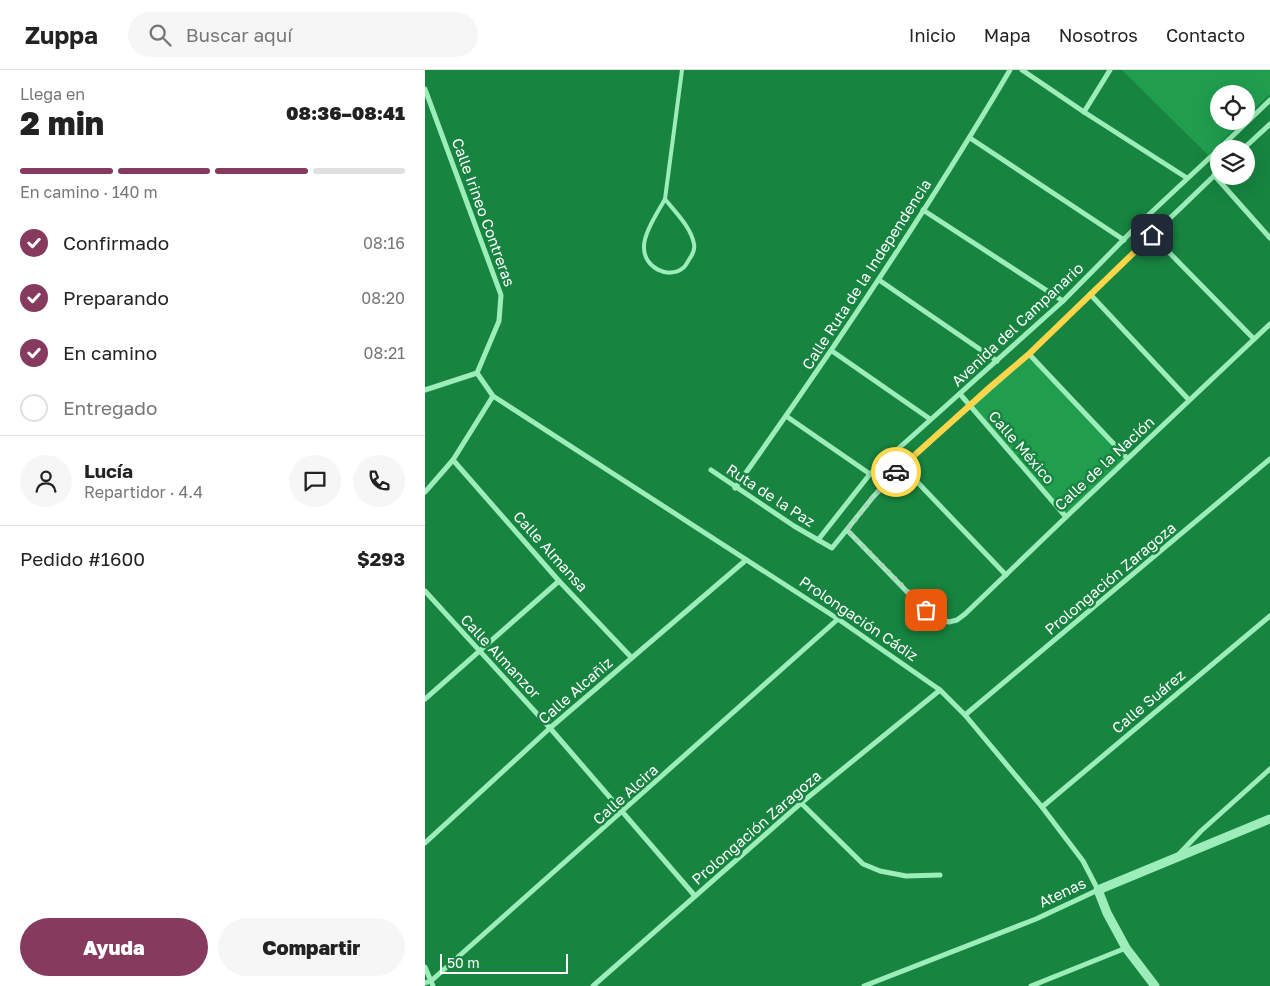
<!DOCTYPE html>
<html lang="es">
<meta charset="utf-8">
<style>
body{margin:0;font-family:"Golos Text",sans-serif;background:#f6f6f6;color:#222;height:100vh;display:flex;flex-direction:column;font-size:19px;white-space:nowrap}
*{box-sizing:border-box;margin:0}
p{font-size:16px;color:#767676}
.icon{flex:none;width:28px;height:28px;fill:none;stroke:currentColor;stroke-width:2;stroke-linecap:round;stroke-linejoin:round}
.map{position:relative;flex:1;overflow:hidden}
.side{display:flex;flex-direction:column;background:#fff;width:425px}
.side>*{flex:none}
.tools{position:absolute;left:785px;top:15px;display:grid;gap:10px}
.tools a{display:grid;place-items:center;width:45px;height:45px;border-radius:50%;background:#fff;box-shadow:0 5px 20px #0002;font-size:25px}
.scale{position:absolute;left:15px;bottom:12px;width:128px;box-sizing:border-box;padding-left:5px;border:2px solid #fff;border-top:0;font-size:14px;line-height:18px;white-space:nowrap;color:#fff;-webkit-text-stroke:4px #178440;paint-order:stroke}
.pin{position:absolute;display:grid;place-items:center;width:42px;height:42px;color:#fff;margin:-21px;border-radius:10px;box-shadow:0 2px 8px #0006}
.courier{position:absolute;display:grid;place-items:center;width:50px;height:50px;margin:-25px;border:4px solid #ffd54a;border-radius:50%;background:#fff;color:#222;box-shadow:0 1px 6px #0007}
.headline em{font-style:normal;font-weight:800}
.headline div{display:flex;flex-direction:column-reverse}
.headline{display:flex;align-items:center;justify-content:space-between;height:85px;padding:0 20px}
h1{font-size:32px;font-weight:800;line-height:38px}
.bar{display:grid;grid-template-columns:repeat(4,1fr);gap:8px 5px;align-content:center;height:60px;padding:0 20px}
.bar i{height:6px;border-radius:4px;background:#e0e0e0}
.bar .active{background:#853a5e}
.bar p{grid-column:span 4}
.line{display:flex;align-items:center;gap:12px;padding:0 20px;border-top:1px solid #e0e0e0}
.line div{flex:1}
.round{display:grid;place-items:center;flex:none;width:52px;height:52px;border-radius:26px;background:#f6f6f6}
ol{padding:0 20px;list-style:none}
li{display:flex;align-items:center;gap:15px;height:55px}
li p{margin-inline-start:auto}
li .icon{padding:5px;border-radius:50%;background:#853a5e;color:#fff;stroke-width:4}
li:last-child{color:#767676}
li i{width:28px;height:28px;border:2px solid #e0e0e0;border-radius:50%}
.action{display:flex;gap:10px;margin-top:auto;padding:10px 20px}
.action a{flex:1;height:58px;border-radius:30px;background:#853a5e;color:#fff;font-size:20px;font-weight:800;line-height:58px;text-align:center}
.action a+a{background:#f6f6f6;color:#222}
header{display:flex;align-items:center;gap:30px;box-sizing:border-box;height:70px;padding:0 25px;background:#fff;border-bottom:1px solid #e0e0e0}
header strong{font-size:24px}
nav{display:flex;gap:28px;margin-inline-start:auto;font-size:18px}
.search{width:350px;height:45px;background:#f6f6f6;display:flex;align-items:center;gap:12px;box-sizing:border-box;padding:0 18px;border-radius:28px;color:#767676;font-size:19px}
main{display:flex;flex:1;min-height:0}
.map>svg:first-child{display:block}
</style>
<header>
<strong>Zuppa</strong>
<div class="search"><svg class="icon" aria-label="search" viewBox="0 0 24 24"><circle cx="10" cy="10" r="6"/><path d="M15 15l6 6"/></svg>Buscar aquí</div>
<nav><a>Inicio</a><a>Mapa</a><a>Nosotros</a><a>Contacto</a></nav>
</header>
<main>
<section class="side">
<div class="headline"><div><h1>2 min</h1><p>Llega en</p></div><em>08:36–08:41</em></div>
<div class="bar"><i class="active"></i><i class="active"></i><i class="active"></i><i></i><p>En camino · 140 m</p></div>
<ol>
<li><svg class="icon" aria-label="check" viewBox="0 0 24 24"><path d="M5 12l5 5 9-10"/></svg>Confirmado<p>08:16</p></li>
<li><svg class="icon" aria-label="check" viewBox="0 0 24 24"><path d="M5 12l5 5 9-10"/></svg>Preparando<p>08:20</p></li>
<li><svg class="icon" aria-label="check" viewBox="0 0 24 24"><path d="M5 12l5 5 9-10"/></svg>En camino<p>08:21</p></li>
<li><i></i>Entregado</li>
</ol>
<div class="line" style="height:90px"><a class="round"><svg class="icon" aria-label="person" viewBox="0 0 24 24"><circle cx="12" cy="8" r="4"/><path d="M4 21q1-7 8-7t8 7"/></svg></a><div><b>Lucía</b><p>Repartidor · 4.4</p></div><a class="round"><svg class="icon" aria-label="chat" viewBox="0 0 24 24"><path d="M4 5h16v11H9l-5 4z"/></svg></a><a class="round"><svg class="icon" aria-label="phone" viewBox="0 0 24 24"><path d="M5 4h4l2 5-3 2q2 4 5 5l2-3 5 2v4C11 20 4 13 5 4z"/></svg></a></div>
<div class="line" style="height:65px"><div>Pedido #1600</div><b>$293</b></div>
<div class="action"><a>Ayuda</a><a>Compartir</a></div>
</section>
<div class="map">
<svg width="845" height="916" viewBox="0 0 845 916">
<rect width="100%" height="100%" fill="#178440"/>
<!-- green -->
<g fill="#209e4e">
<path d="M697,0H845V24L821,47V24H794V51H817L783,85Z"/>
<path d="M604,284L702,388L641,447L544,335Z"/>
</g>
<g fill="none" stroke-linecap="round" stroke-linejoin="round">
<!-- service -->
<path stroke="#9cedb9" stroke-width="4" d="M240,129C233,142 218,164 219,178C219,197 243,210 258,198C261,196 263,191 265,188C268,184 270,179 269,174C266,157 250,142 240,129L257,0"/>
<!-- minor -->
<g stroke="#9cedb9" stroke-width="5">
<path d="M597,0L659,42L762,108"/>
<path d="M0,19L76,225L74,251L52,303"/>
<path d="M659,42L685,0"/>
<path d="M545,68L699,170"/>
<path d="M794,79L845,30"/>
<path d="M818,79L845,54"/>
<path d="M789,105L845,168"/>
<path d="M498,140L638,231"/>
<path d="M716,152L727,165L829,269"/>
<path d="M454,210L572,291"/>
<path d="M665,224L764,330"/>
<path d="M407,281L505,349"/>
<path d="M604,284L702,388"/>
<path d="M0,320L52,303"/>
<path d="M535,324L641,447"/>
<path d="M68,326L413,549L515,620L540,645L617,737L658,791L673,820L611,849L439,916"/>
<path d="M361,346L445,404"/>
<path d="M28,390L134,511L206,587"/>
<path d="M477,396L581,505"/>
<path d="M286,400L369,456L407,478L448,427L477,396L604,284L794,101"/>
<path d="M310,418C407,282 500,144 585,0"/>
<path d="M0,422L28,390L68,326L52,303"/>
<path d="M422,460L491,531L511,548L524,552L532,550L540,544L641,447L845,254"/>
<path d="M393,470L445,404L638,231L716,152L794,79"/>
<path d="M0,521L125,658L270,826"/>
<path d="M0,629L134,511"/>
<path d="M540,645L845,389"/>
<path d="M376,733L438,794L455,801L481,806L515,805"/>
<path d="M617,737L845,546"/>
<path d="M0,773L125,658L321,490"/>
<path d="M754,784L776,761L845,699"/>
<path d="M0,897L8,916"/>
<path d="M0,913L6,911L413,549"/>
<path d="M168,916L376,733L515,620"/>
<path d="M606,916L701,878"/>
</g>
<!-- tertiary -->
<path stroke="#9cedb9" stroke-width="9" d="M730,916L701,878L682,843L673,820L845,749"/>
</g>
<g fill="none" stroke-linecap="round" stroke-linejoin="round">
<!-- done -->
<path stroke="#aed4bc" stroke-width="5" stroke-dasharray="0 9" d="M471,402L448,427L422,460L501,540"/>
<!-- route -->
<path stroke="#ffd54a" stroke-width="6" d="M471,402L565,317L604,284L727,165"/>
</g>
<g text-anchor="middle" dominant-baseline="central" stroke-width="5" stroke-linejoin="round" paint-order="stroke">
<!-- street labels -->
<g font-size="15" fill="#fff" stroke="#178440">
<text transform="translate(59 142) rotate(70)">Calle Irineo Contreras</text>
<text transform="translate(441 204) rotate(-57)">Calle Ruta de la Independencia</text>
<text transform="translate(592 254) rotate(-43)">Avenida del Campanario</text>
<text transform="translate(597 377) rotate(49)">Calle México</text>
<text transform="translate(679 393) rotate(-43)">Calle de la Nación</text>
<text transform="translate(346 425) rotate(33)">Ruta de la Paz</text>
<text transform="translate(126 481) rotate(48)">Calle Almansa</text>
<text transform="translate(685 508) rotate(-40)">Prolongación Zaragoza</text>
<text transform="translate(434 548) rotate(34)">Prolongación Cádiz</text>
<text transform="translate(76 586) rotate(47)">Calle Almanzor</text>
<text transform="translate(150 620) rotate(-41)">Calle Alcañiz</text>
<text transform="translate(723 631) rotate(-40)">Calle Suárez</text>
<text transform="translate(200 724) rotate(-42)">Calle Alcira</text>
<text transform="translate(331 757) rotate(-41)">Prolongación Zaragoza</text>
<text transform="translate(637 822) rotate(-25)">Atenas</text>
</g>
</g>
</svg>
<div class="tools">
<a><svg class="icon" aria-label="locate" viewBox="0 0 24 24"><circle cx="12" cy="12" r="6"/><path d="M12 2v4M12 18v4M2 12h4M18 12h4"/></svg></a>
<a><svg class="icon" aria-label="layers" viewBox="0 0 24 24"><path d="M12 4l9 5-9 5-9-5zM3 14l9 5 9-5"/></svg></a>
</div>
<div class="scale">50 m</div>
<div class="pin" style="left:501px;top:540px;background:#ea580c"><svg class="icon" aria-label="bag" viewBox="0 0 24 24"><path d="M5 8h14l-1 12H6zM9 8a3 3 0 0 1 6 0"/></svg></div>
<div class="pin" style="left:727px;top:165px;background:#1f2937"><svg class="icon" aria-label="home" viewBox="0 0 24 24"><path d="M3 11l9-7 9 7M6 9v11h12V9"/></svg></div>
<div class="courier" style="left:471px;top:402px"><svg class="icon" aria-label="car" viewBox="0 0 24 24"><path d="M5 17H2v-5l4-1 3-4h7l3 4 3 1v5h-3M9 17h6M6 11h13"/><circle cx="7" cy="17" r="2"/><circle cx="17" cy="17" r="2"/></svg></div>
</div>
</main>
